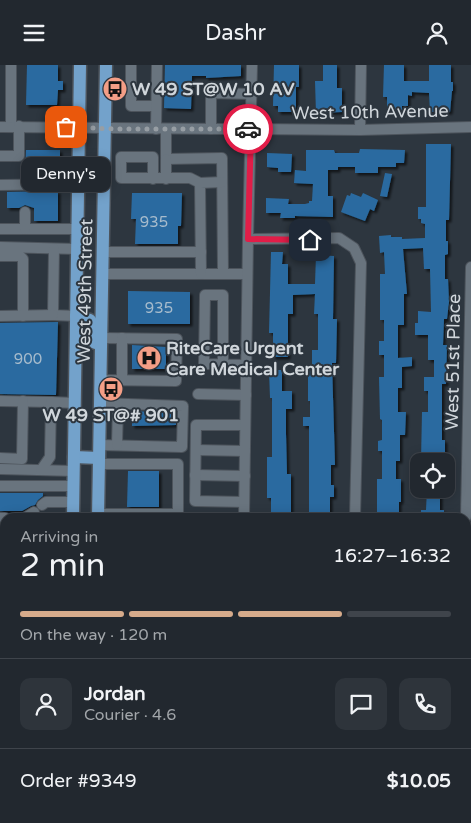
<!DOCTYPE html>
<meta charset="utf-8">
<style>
body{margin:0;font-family:"Varela Round",sans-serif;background:#2e343b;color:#f1f3f6;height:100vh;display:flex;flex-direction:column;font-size:19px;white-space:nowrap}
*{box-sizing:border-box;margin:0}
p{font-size:16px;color:#a2a6aa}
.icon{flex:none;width:28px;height:28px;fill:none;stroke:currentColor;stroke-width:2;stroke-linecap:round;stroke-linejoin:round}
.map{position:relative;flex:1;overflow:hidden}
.details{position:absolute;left:0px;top:448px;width:471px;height:311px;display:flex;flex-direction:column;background:#22282f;border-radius:15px 15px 0 0;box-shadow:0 2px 12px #0003,0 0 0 1px #3f444b}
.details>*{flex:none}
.tools{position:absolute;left:410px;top:388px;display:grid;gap:10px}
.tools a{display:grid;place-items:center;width:45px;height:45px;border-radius:10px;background:#22282f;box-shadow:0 2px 12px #0003,0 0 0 1px #3f444b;font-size:25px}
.pin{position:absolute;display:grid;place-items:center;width:42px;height:42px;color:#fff;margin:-21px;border-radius:10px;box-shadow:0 2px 8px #0006}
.courier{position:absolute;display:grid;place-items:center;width:50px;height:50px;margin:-25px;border:4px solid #e11d48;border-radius:50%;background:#fff;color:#222;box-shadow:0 1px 6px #0007}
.bubble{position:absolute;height:35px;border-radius:10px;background:#22282f;box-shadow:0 2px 12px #0003,0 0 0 1px #3f444b;font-size:16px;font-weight:600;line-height:35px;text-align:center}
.summary em{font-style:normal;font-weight:600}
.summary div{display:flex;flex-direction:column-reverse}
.summary{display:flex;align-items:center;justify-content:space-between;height:85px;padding:0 20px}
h1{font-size:32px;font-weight:600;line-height:38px}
.bar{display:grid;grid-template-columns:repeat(4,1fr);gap:8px 5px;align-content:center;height:60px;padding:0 20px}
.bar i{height:6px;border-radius:4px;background:#3f444b}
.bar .selected{background:#d6ab8b}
.bar p{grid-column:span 4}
.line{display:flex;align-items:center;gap:12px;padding:0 20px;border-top:1px solid #3f444b}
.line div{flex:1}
.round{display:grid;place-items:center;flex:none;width:52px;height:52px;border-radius:10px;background:#2e343b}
header{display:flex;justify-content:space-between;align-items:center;height:65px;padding:0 20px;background:#22282f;font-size:22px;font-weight:600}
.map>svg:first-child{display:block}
</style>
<header><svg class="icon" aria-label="menu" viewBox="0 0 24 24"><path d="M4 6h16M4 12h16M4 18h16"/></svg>Dashr<svg class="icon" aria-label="person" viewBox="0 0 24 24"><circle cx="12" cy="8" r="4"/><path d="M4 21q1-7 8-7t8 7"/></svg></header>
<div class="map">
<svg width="471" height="758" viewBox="0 0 471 758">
<defs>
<filter id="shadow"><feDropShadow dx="2.5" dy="2.5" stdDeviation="1" flood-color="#0009"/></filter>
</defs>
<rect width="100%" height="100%" fill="#2d363f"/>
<!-- building -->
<g fill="#2a6ba0" filter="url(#shadow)">
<path d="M27,0H58V16H63V25H58L57,40H26Z"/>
<path d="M165,0H241V11L206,13V11H192L191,44L164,43Z"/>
<path d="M274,0H299V22H296V47H278V41H273Z"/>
<path d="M323,0H337V23H342V47L316,48L315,16H323Z"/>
<path d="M384,0H404V16H429V0H451V17H453V26H452L450,47H430L429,28L412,27V31L408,30V41H402V47H387V32H383Z"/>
<path d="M426,79H451L449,155H446V176H448V189L445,190V214H448L449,237L447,254H444L443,280H447L446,319H442V375H445V396H421L422,347H428V326H424V312H434V295H428V270H415V258H418V246L431,247L430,204H424L423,183L403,184L407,229H404V260H398V293L412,292V301L402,302V323H398V347H406L405,370H400V396H396V414H401V437H399V452H377V414H382V386H378V376L382,375V355L380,354L379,312H384V290H379V276H384V255H380V209H385L384,187L380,188L379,171L391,170V172H402V174L425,173V159L421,158V154H418V142H426Z"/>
<path d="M360,84L405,85L404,98H396V102H378V108H355V102H338V105H328V131H333V152L295,151V153H280L281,148H266V133L289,134L288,139H305L309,138V136H312L313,119L294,118L295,105L306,106V85H334L335,88H359Z"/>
<path d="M26,85H60V112L25,113Z"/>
<path d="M267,88L292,89L291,107H278V103L267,102Z"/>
<path d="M385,108L392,109L387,132L380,131Z"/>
<path d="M58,126V156H34V143L25,140L19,143H7V127Z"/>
<path d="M132,128H182L181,161H178V179H135L136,154H131Z"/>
<path d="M351,128L361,132L363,128L378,135L374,146L370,144L365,156L341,147L347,130L350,131Z"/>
<path d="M271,187H283L282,199H288V219H315L316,190L334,191L333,254H337L336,298H332L335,400H331V420H334V432H330V448H316V451H309V361H303V352H310V336H308V306H312V285H318V249H314L315,229L293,230V249H288V292H273V268H269Z"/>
<path d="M128,226L190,227V259H128Z"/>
<path d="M58,257L56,330L0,329V258Z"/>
<path d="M132,280L166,282V304H132Z"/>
<path d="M269,305H282V326H292V344H286V369L287,409H291V447L285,449H271V433H267V392H272V333H270Z"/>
<path d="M132,346L176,348V360L132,361Z"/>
<path d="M128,406H159V442H127Z"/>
<path d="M427,424H440V445H444V452H421V445H426Z"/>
<path d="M0,428H43V431L38,435L35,440L31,441L22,446H0Z"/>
</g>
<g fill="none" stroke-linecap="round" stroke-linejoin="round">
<defs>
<g id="minor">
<path d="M131,0V41H156"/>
<path d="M11,61V0"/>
<path d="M0,62L360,65L471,62"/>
<path d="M156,64L157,0"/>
<path d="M166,64V94L222,93L223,209"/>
<path d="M211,64V28L252,29"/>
<path d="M360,65L361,0"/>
<path d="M0,91H19V61"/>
<path d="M166,94V114"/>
<path d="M153,114V92H121V113H190L200,118"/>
<path d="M0,120L78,119"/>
<path d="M0,164H77"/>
<path d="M25,164V147"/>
<path d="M248,174L339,173L354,183L361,198L355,452"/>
<path d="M0,182L77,184"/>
<path d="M54,184L53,250L76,251"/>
<path d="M103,187H201"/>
<path d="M0,191H20L23,194V251"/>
<path d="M102,209H247"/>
<path d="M201,209L200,118L222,117"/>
<path d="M0,251L53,250"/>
<path d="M223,299V230H205L204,299L246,300"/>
<path d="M100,315L176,316L177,274L101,273"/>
<path d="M122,315V273"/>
<path d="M198,329L246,330"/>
<path d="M0,336L51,337"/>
<path d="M99,380L182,382L183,341L100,338"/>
<path d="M117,380L118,339"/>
<path d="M196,385L245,386"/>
<path d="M0,393L22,394L23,336"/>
<path d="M0,404L74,406"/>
<path d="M41,405L50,392L51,337L75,338"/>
<path d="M195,410L245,411"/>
<path d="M0,421H74"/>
<path d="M244,437L195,436L196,360H245"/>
<path d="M42,440L46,437H73"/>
<path d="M98,449H178V399H99"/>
<path d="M26,452L34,447"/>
<path d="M244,452L248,174L252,0"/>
<path d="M466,452L471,202"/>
<path d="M0,453H5"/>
<path d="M0,475H5"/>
<path d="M0,503H5"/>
<path d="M0,635H5"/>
<path d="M0,662H5"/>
<path d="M0,706H5"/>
<path d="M466,729H471"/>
<path d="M0,732H5"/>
<path d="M179,754V758"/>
<path d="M118,758V754"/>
<path d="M196,758V754"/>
<path d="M240,758L241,754"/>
<path d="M350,758V754"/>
<path d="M460,758V754"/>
</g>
<g id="major">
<path d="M76,251L90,255L92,259L95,278"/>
<path d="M74,392L99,393"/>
<path d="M73,452L80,0"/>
<path d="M98,452L106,0"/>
<path d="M69,758V754"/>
<path d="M92,758V754"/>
</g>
</defs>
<!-- minor casing -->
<use href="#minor" stroke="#4d545c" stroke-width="12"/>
<!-- major casing -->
<use href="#major" stroke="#4d545c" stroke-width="15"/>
<!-- minor -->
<use href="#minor" stroke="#69747e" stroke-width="10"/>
<!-- major -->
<use href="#major" stroke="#73a2cb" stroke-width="12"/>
</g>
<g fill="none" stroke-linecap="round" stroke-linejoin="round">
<!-- done -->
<path stroke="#979ea4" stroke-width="5" stroke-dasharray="0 9" d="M66,62L115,64H248"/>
<!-- route -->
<path stroke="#e11d48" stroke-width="6" d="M248,64H251L248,174L310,175"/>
</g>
<!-- icons -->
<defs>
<symbol id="bus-disc" viewBox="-11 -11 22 22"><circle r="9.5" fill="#f49e86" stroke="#2d363f"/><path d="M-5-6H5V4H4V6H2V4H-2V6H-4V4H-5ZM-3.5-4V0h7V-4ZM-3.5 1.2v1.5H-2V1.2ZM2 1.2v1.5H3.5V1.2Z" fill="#111"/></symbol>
<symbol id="hospital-disc" viewBox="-11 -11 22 22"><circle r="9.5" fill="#f49e86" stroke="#2d363f"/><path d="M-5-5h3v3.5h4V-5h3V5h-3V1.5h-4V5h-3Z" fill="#111"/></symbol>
</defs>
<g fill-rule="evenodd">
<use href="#bus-disc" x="101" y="10" width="28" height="28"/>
<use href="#hospital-disc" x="135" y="279" width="28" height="28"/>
<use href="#bus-disc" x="97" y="310" width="28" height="28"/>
</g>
<g text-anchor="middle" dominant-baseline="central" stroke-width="4" stroke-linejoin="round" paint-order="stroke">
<!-- number labels -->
<g font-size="15" fill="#a6bbcc">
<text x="154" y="157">935</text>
<text x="159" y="243">935</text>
<text x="28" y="294">900</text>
</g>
<!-- poi labels -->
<g font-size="18" font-weight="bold" fill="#d0d6db" stroke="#2d363f" text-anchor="start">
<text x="132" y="24">W 49 ST@W 10 AV</text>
<text x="166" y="283">RiteCare Urgent<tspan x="166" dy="21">Care Medical Center</tspan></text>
<text x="111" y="350" text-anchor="middle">W 49 ST@# 901</text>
</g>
<!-- street labels -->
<g font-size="18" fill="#d0d6db" stroke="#2d363f">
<text transform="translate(370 47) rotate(-1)">West 10th Avenue</text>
<text transform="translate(85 226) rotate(-89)">West 49th Street</text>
<text transform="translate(453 297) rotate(-89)">West 51st Place</text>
</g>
</g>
</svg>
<div class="tools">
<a><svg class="icon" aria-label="locate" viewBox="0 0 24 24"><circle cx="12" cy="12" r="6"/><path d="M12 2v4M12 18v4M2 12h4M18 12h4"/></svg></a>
</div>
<div class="pin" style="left:66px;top:62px;background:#ea580c"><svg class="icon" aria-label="bag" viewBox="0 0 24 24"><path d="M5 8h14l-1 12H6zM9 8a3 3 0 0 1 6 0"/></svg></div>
<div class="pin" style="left:310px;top:175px;background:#1f2937"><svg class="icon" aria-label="home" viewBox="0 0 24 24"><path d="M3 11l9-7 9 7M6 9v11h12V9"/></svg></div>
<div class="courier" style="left:248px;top:64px"><svg class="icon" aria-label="car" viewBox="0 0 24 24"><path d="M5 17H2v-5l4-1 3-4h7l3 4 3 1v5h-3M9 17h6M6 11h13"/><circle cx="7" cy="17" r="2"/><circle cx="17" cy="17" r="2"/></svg></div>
<div class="bubble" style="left:21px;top:92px;width:90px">Denny's</div>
<section class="details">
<div class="summary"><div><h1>2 min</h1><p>Arriving in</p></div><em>16:27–16:32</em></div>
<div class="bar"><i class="selected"></i><i class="selected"></i><i class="selected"></i><i></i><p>On the way · 120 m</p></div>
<div class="line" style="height:90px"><a class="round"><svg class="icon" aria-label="person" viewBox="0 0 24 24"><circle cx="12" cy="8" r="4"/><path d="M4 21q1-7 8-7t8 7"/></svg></a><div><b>Jordan</b><p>Courier · 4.6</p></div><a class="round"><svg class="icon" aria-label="chat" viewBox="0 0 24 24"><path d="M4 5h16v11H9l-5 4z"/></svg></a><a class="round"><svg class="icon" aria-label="phone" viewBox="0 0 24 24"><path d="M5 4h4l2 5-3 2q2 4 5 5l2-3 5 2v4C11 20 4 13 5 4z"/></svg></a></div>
<div class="line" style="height:65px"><div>Order #9349</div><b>$10.05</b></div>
</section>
</div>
